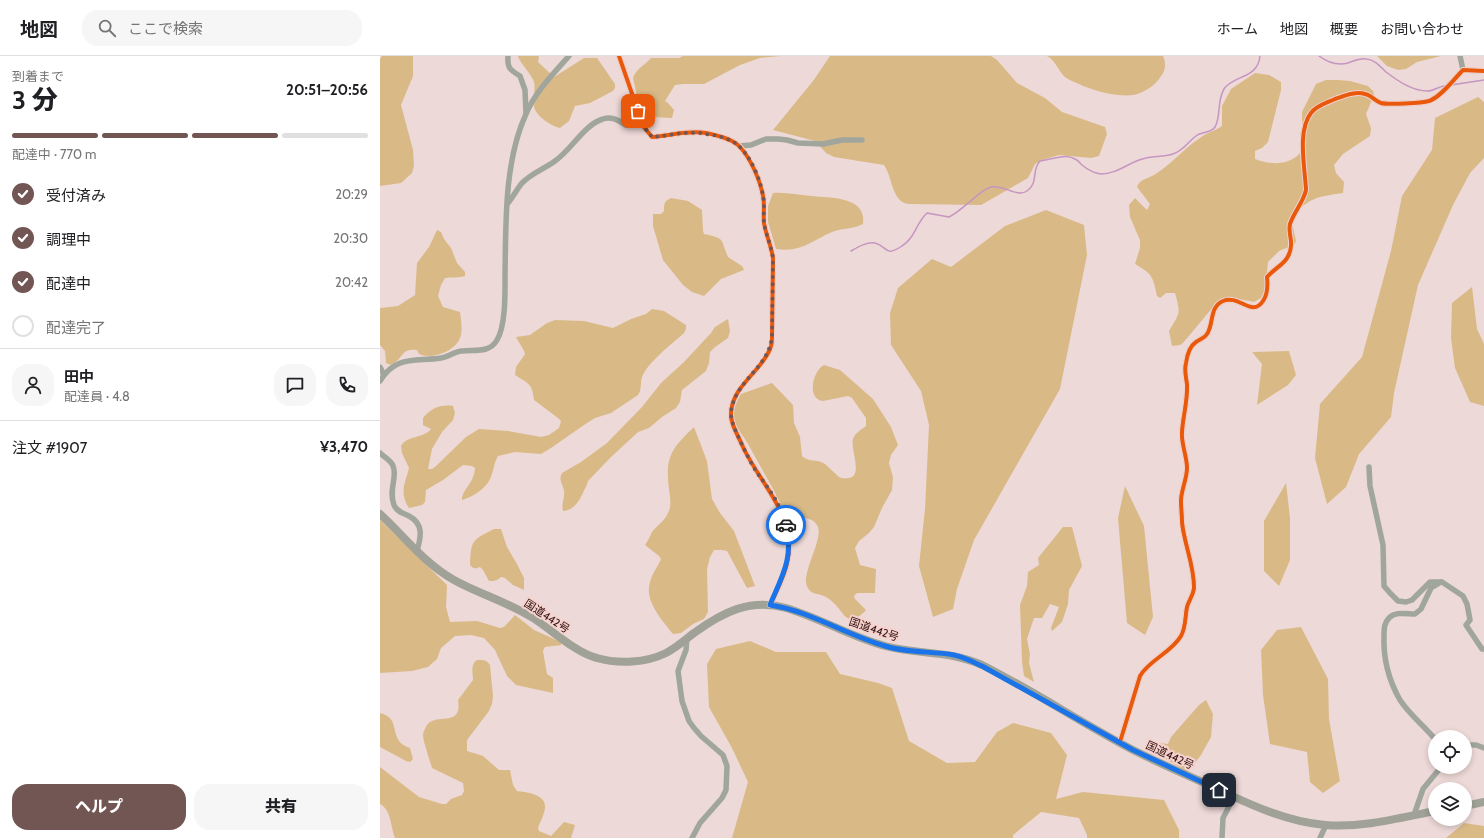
<!DOCTYPE html>
<html lang="ja">
<meta charset="utf-8">
<style>
body{margin:0;font-family:Cabin,"Noto Sans JP",sans-serif;background:#f6f6f6;color:#202124;height:100vh;display:flex;flex-direction:column;font-size:15px;white-space:nowrap}
*{box-sizing:border-box;margin:0}
p{font-size:13px;color:#757577}
.icon{flex:none;width:22px;height:22px;fill:none;stroke:currentColor;stroke-width:2;stroke-linecap:round;stroke-linejoin:round}
.map{position:relative;flex:1;overflow:hidden}
.drawer{display:flex;flex-direction:column;background:#fff;width:380px}
.drawer>*{flex:none}
.fabs{position:absolute;left:1048px;top:674px;display:grid;gap:8px}
.fabs a{display:grid;place-items:center;width:44px;height:44px;border-radius:50%;background:#fff;box-shadow:0 2px 6px #0003;font-size:20px}
.pin{position:absolute;display:grid;place-items:center;width:34px;height:34px;color:#fff;margin:-17px;border-radius:8px;box-shadow:0 2px 6px #0006}
.courier{position:absolute;display:grid;place-items:center;width:40px;height:40px;margin:-20px;border:3px solid #1a73e8;border-radius:50%;background:#fff;color:#222;box-shadow:0 1px 5px #0007}
.headline em{font-style:normal;font-weight:800}
.headline div{display:flex;flex-direction:column-reverse}
.headline{display:flex;align-items:center;justify-content:space-between;height:68px;padding:0 12px}
h1{font-size:26px;font-weight:800;line-height:30px}
.bar{display:grid;grid-template-columns:repeat(4,1fr);gap:6px 4px;align-content:center;height:48px;padding:0 12px}
.bar i{height:5px;border-radius:3px;background:#e0e0e0}
.bar .current{background:#725654}
.bar p{grid-column:span 4}
.line{display:flex;align-items:center;gap:10px;padding:0 12px;border-top:1px solid #e0e0e0}
.line div{flex:1}
.round{display:grid;place-items:center;flex:none;width:42px;height:42px;border-radius:16px;background:#f6f6f6}
ol{padding:0 12px;list-style:none}
li{display:flex;align-items:center;gap:12px;height:44px}
li p{margin-inline-start:auto}
li .icon{padding:4px;border-radius:50%;background:#725654;color:#fff;stroke-width:4}
li:last-child{color:#757577}
li i{width:22px;height:22px;border:2px solid #e0e0e0;border-radius:50%}
.action{display:flex;gap:8px;margin-top:auto;padding:8px 12px}
.action a{flex:1;height:46px;border-radius:16px;background:#725654;color:#fff;font-size:16px;font-weight:800;line-height:46px;text-align:center}
.action a+a{background:#f6f6f6;color:#202124}
header{display:flex;align-items:center;gap:24px;box-sizing:border-box;height:56px;padding:0 20px;background:#fff;border-bottom:1px solid #e0e0e0}
header strong{font-size:19px}
nav{display:flex;gap:22px;margin-inline-start:auto;font-size:14px}
.search{width:280px;height:36px;background:#f6f6f6;display:flex;align-items:center;gap:10px;box-sizing:border-box;padding:0 14px;border-radius:16px;color:#757577;font-size:15px}
main{display:flex;flex:1;min-height:0}
.map>svg:first-child{display:block}
</style>
<header>
<strong>地図</strong>
<div class="search"><svg class="icon" aria-label="search" viewBox="0 0 24 24"><circle cx="10" cy="10" r="6"/><path d="M15 15l6 6"/></svg>ここで検索</div>
<nav><a>ホーム</a><a>地図</a><a>概要</a><a>お問い合わせ</a></nav>
</header>
<main>
<section class="drawer">
<div class="headline"><div><h1>3 分</h1><p>到着まで</p></div><em>20:51–20:56</em></div>
<div class="bar"><i class="current"></i><i class="current"></i><i class="current"></i><i></i><p>配達中 · 770 m</p></div>
<ol>
<li><svg class="icon" aria-label="check" viewBox="0 0 24 24"><path d="M5 12l5 5 9-10"/></svg>受付済み<p>20:29</p></li>
<li><svg class="icon" aria-label="check" viewBox="0 0 24 24"><path d="M5 12l5 5 9-10"/></svg>調理中<p>20:30</p></li>
<li><svg class="icon" aria-label="check" viewBox="0 0 24 24"><path d="M5 12l5 5 9-10"/></svg>配達中<p>20:42</p></li>
<li><i></i>配達完了</li>
</ol>
<div class="line" style="height:72px"><a class="round"><svg class="icon" aria-label="person" viewBox="0 0 24 24"><circle cx="12" cy="8" r="4"/><path d="M4 21q1-7 8-7t8 7"/></svg></a><div><b>田中</b><p>配達員 · 4.8</p></div><a class="round"><svg class="icon" aria-label="chat" viewBox="0 0 24 24"><path d="M4 5h16v11H9l-5 4z"/></svg></a><a class="round"><svg class="icon" aria-label="phone" viewBox="0 0 24 24"><path d="M5 4h4l2 5-3 2q2 4 5 5l2-3 5 2v4C11 20 4 13 5 4z"/></svg></a></div>
<div class="line" style="height:52px"><div>注文 #1907</div><b>¥3,470</b></div>
<div class="action"><a>ヘルプ</a><a>共有</a></div>
</section>
<div class="map">
<svg width="1104" height="782" viewBox="0 0 1104 782">
<rect width="100%" height="100%" fill="#edd9d7"/>
<!-- forest -->
<g fill="#d9ba87">
<path d="M2,0H33V20L21,49L33,94L34,110L32,117L21,127L0,130V3Z"/>
<path d="M138,0H159L158,6L174,21L204,2H217L235,28V32L233,35L210,47L195,50L189,65L180,72C171,70 157,61 154,51C152,44 156,34 154,26C151,17 139,6 138,0Z"/>
<path d="M303,0H401L380,2L360,9L324,28H303L295,29L285,45L288,47L294,54L292,62L272,61L268,69L260,53L253,22C256,13 265,9 271,2H299Z"/>
<path d="M450,0H611L617,4L637,27L665,42L682,56L725,71L727,78L719,100L711,102L679,99L662,104L655,108L648,122L601,149L530,148C527,148 523,147 521,145C512,138 511,119 504,109L454,101L446,97L435,85L393,74L433,25Z"/>
<path d="M667,0H783C787,9 785,16 779,23C774,30 762,38 753,39C738,41 713,35 699,28C694,26 686,23 683,19C677,12 675,4 667,0Z"/>
<path d="M997,0H1061L1037,6L1026,13L1018,14L1007,10Z"/>
<path d="M875,17L889,19L901,26V34L888,86L882,92L875,95V103C888,108 905,110 917,100C921,97 923,91 926,87L922,64V56L936,28L946,24H958L970,25L988,30L993,35L994,39L986,58L991,72L990,80L963,98L954,109L956,117L964,126L963,137C936,141 930,141 911,162L916,185L914,189L899,195L888,206L885,233L881,242L874,246C861,243 851,241 838,245L803,287L800,289L792,290L789,275C800,256 801,259 795,237H786L780,242L777,240C773,220 772,218 755,208L760,192V184L750,161L749,149L755,142L767,154L770,148L757,131C760,123 767,123 774,119C791,109 803,93 820,82C826,77 835,75 842,70V50L851,33Z"/>
<path d="M1098,41L1104,46V102L1090,117L1073,149L1038,229L1014,337L1011,361L979,398L966,431L947,448L935,402L940,348L982,301L1011,195L1022,140L1052,94L1055,62Z"/>
<path d="M393,137C406,136 418,139 431,140C450,142 487,140 483,168C474,173 465,172 455,175C433,183 423,197 396,193L388,166V150Z"/>
<path d="M291,142L308,145L322,154L323,175L324,178C346,183 340,182 348,201L362,210L364,214L341,223L324,240L312,236L303,229L283,204L273,170V158H281L284,155C284,148 284,145 291,142Z"/>
<path d="M666,154L704,169L707,199L680,333L594,484L577,533L573,553L553,561L539,510L545,453L549,369L541,335L511,289L510,257L518,232L552,203L571,211L625,170Z"/>
<path d="M57,174L61,176L64,183L71,192L77,207L85,216V220C79,222 72,221 65,222L61,229L58,240L63,251L80,256C81,264 83,274 80,282C76,293 60,300 48,300C45,300 42,299 39,298L37,294C20,292 24,303 11,309L6,307L5,295L0,289V252L18,250L35,239L37,207L49,191Z"/>
<path d="M1092,231L1097,273L1104,288V350L1090,346L1075,312L1071,282L1072,247Z"/>
<path d="M272,253L284,255L306,269V273L304,277C292,288 268,306 262,321C260,327 262,334 258,339L231,357L215,362L204,369L171,392L161,398L135,396L118,400C114,407 114,413 111,421C107,432 93,441 82,444C82,433 94,428 95,412L92,410L83,409L63,424L46,434L45,446L42,449L29,452C19,436 25,428 29,412L22,397L21,390C27,379 43,383 51,373L43,369V362C51,352 61,348 73,350L75,357L73,364L62,376L52,393L48,413H52L56,410L86,381L99,373L128,375L161,381L169,379L179,372L181,365L178,362L154,344C152,327 149,328 135,319L136,311L145,298C144,293 139,287 136,281L150,279L167,267L175,264L204,265L233,272L251,263L266,258Z"/>
<path d="M348,263L350,275L348,282L335,291L330,296L329,307L326,315L302,334L300,346L296,352L282,361L269,372L258,376L230,402L208,425L207,428C202,439 197,454 183,455C181,448 185,442 184,435C183,428 178,424 182,417L201,406L227,387L262,351L281,327L304,306L331,277L335,271Z"/>
<path d="M909,295L916,319L908,329L877,349L882,308L872,296Z"/>
<path d="M444,309L460,314L493,343L511,371L518,389L511,399L509,407L513,421L512,434L502,452L494,471L489,477L479,485L475,492L480,509L496,513L495,537H477L474,540L475,543L486,554C480,561 470,568 463,558C457,550 451,542 441,539C435,537 431,538 428,532C419,521 443,485 438,471C433,458 416,464 406,457C402,453 396,438 393,433C385,418 376,403 368,388C364,381 358,374 355,367C351,357 356,347 361,338L392,327L413,349L414,367L420,381L422,400C429,407 436,402 445,408C450,412 454,417 459,421C461,422 466,423 468,422C484,421 470,393 473,383C474,378 482,373 486,370V362L472,342L468,340L443,345C426,343 433,314 444,309Z"/>
<path d="M314,371L327,405L332,443L340,457L354,475L375,530L367,532L347,495L342,494H334L330,501L327,513L328,556L324,563L313,568L301,577L293,578C282,564 264,545 270,526C272,518 278,510 281,503L279,500L265,489C268,485 270,480 272,476C277,469 285,465 288,457C292,450 290,441 289,433C285,401 291,393 314,371Z"/>
<path d="M906,427L910,462V504L899,530L884,515V465Z"/>
<path d="M745,430L764,470L773,561L765,579L747,567L738,462Z"/>
<path d="M0,464L67,529L66,551L70,566L97,565L120,572L124,571L135,559L154,574L181,586V589L165,591L163,595L167,618L173,622V637L136,629L127,620L115,594L104,582L91,579L75,580L61,592L57,603L48,611L32,615L0,617Z"/>
<path d="M683,471H692L702,510L689,534L688,548L682,566L672,575L671,572L679,551L670,548L662,562H654L647,583L650,598L649,607L654,626L644,620L642,605L640,549L647,530L648,516L659,509L658,502Z"/>
<path d="M114,473H121L127,491L137,508L144,522V534L133,529L125,522L121,521C117,525 114,525 109,525L103,514L100,511C95,513 93,513 90,509C91,484 92,484 114,473Z"/>
<path d="M921,571L948,623L949,663L960,725L943,737L930,726L927,696L890,688L883,639L881,594L897,574Z"/>
<path d="M370,585L396,596H446L460,618L498,627L512,632L529,685L567,707L595,706L617,676L633,667L671,677L687,699L676,743L703,736L784,744L799,774V782H707V779L699,762L661,756L633,779V782H352L368,726L352,692L329,651L327,608L336,593Z"/>
<path d="M97,604C102,604 106,603 110,609L113,640L112,648L109,655L87,684V695L103,700L119,714H130L133,729L137,735C145,736 166,738 165,751C165,757 160,766 158,772L159,775L171,780L184,766L195,769L191,782H15C11,772 11,753 0,748V711L39,741L62,748H66L71,743L82,739L84,735L83,727L52,712C50,705 43,685 43,679C43,677 44,675 45,673C52,653 83,675 78,644L93,624C93,616 90,609 97,604Z"/>
<path d="M826,644L833,658L831,681L821,699L808,716L775,697L779,687L788,688L791,681L819,649Z"/>
<path d="M0,657C20,662 10,677 22,688C24,690 28,691 30,692L33,703L30,706L26,705L0,691Z"/>
<path d="M1084,767L1104,770V782H1066Z"/>
</g>
<g fill="none" stroke-linecap="round" stroke-linejoin="round">
<!-- stream -->
<g stroke="#c695c2" stroke-width="1.5">
<path d="M939,0C947,6 957,10 968,7C974,5 979,2 986,3C994,3 1000,10 1006,16C1018,25 1032,35 1048,35C1054,35 1059,30 1065,30"/>
<path d="M1071,29L1104,24"/>
<path d="M471,195C478,191 486,186 495,187C508,190 504,202 522,190C535,182 536,167 547,157L569,161C584,154 599,134 611,131C623,128 637,142 647,135C659,127 651,114 660,105C670,104 685,97 695,103C698,104 700,107 702,109C708,114 713,117 721,118C738,118 750,105 766,102C775,100 784,101 793,98C803,95 808,86 816,80C822,75 830,78 835,71C841,61 837,44 844,33C853,19 878,23 880,0"/>
</g>
<!-- minor -->
<g stroke="#a0a69c" stroke-width="5.5">
<path d="M128,0C127,12 130,14 140,20L145,34L146,57"/>
<path d="M239,0L258,55L259,65L272,81C289,80 308,74 326,77C336,79 353,83 360,91C371,103 380,124 383,140C385,149 383,158 384,167C386,179 391,189 393,202L392,281C392,285 392,289 390,293C381,316 352,330 351,357C350,368 359,381 363,391C381,430 418,460 407,507C404,521 396,536 390,549"/>
<path d="M1080,0L1083,14"/>
<path d="M359,90L371,89L386,83H398L407,84L418,87L443,88L462,84H482"/>
<path d="M128,147C133,141 137,133 142,127C152,117 164,113 175,105C191,94 205,68 223,63C232,60 239,65 246,69L259,65"/>
<path d="M0,311L4,319"/>
<path d="M0,325C16,299 35,306 61,302C68,301 74,296 81,295C94,293 109,298 117,284C126,269 125,236 125,219C126,167 124,106 146,58C155,36 174,17 189,0"/>
<path d="M0,397C4,401 11,404 13,410C18,420 8,434 14,449C17,456 23,457 29,460C44,468 41,481 37,495"/>
<path d="M989,411L990,430L1003,489L1004,530L1010,537L1018,545L1026,546L1032,544L1050,526H1062L1083,540L1087,548L1090,564L1086,569L1102,593H1104"/>
<path d="M307,582L306,594L298,615L302,645L309,665L314,672L321,680L343,699L347,710L346,734L342,742L320,767L312,782"/>
<path d="M1055,683C1044,670 1029,658 1020,644C1008,623 1003,603 1004,579C1004,573 1004,567 1009,562C1015,555 1027,558 1035,558L1041,553L1051,532L1061,526"/>
<path d="M740,686L760,620C769,604 791,597 801,580C806,571 805,561 807,551C809,544 814,538 814,531C814,508 804,488 802,466C802,459 801,452 801,445C801,434 807,423 807,412C807,400 801,388 802,376C803,360 808,344 807,328C806,321 804,314 806,307C807,300 810,290 816,286C822,282 827,281 829,274C833,264 831,250 843,245C859,238 872,262 883,245C888,238 888,230 887,221C897,210 910,206 911,190C912,183 908,175 910,168C914,156 923,147 926,134C925,112 917,75 931,57C937,49 947,47 955,43C964,40 975,35 985,38C991,39 995,45 1001,47C1008,49 1042,47 1049,45C1061,41 1074,23 1083,14L1104,15"/>
<path d="M1085,689H1096L1104,692"/>
<path d="M1034,759L1043,733L1061,711"/>
<path d="M842,782L843,762L854,741"/>
<path d="M940,782L946,769"/>
</g>
<!-- highway -->
<g stroke="#a0a297" stroke-width="8">
<path d="M0,458C24,480 44,507 74,524C99,538 128,546 153,562C172,574 196,597 217,602C238,608 266,607 286,597C296,592 305,584 314,577C343,556 370,542 406,552C440,562 471,581 505,590C538,599 569,594 602,609C654,635 703,668 755,695C779,707 804,718 829,729C866,747 904,765 945,769C982,772 1019,762 1055,755"/>
<path d="M1085,750L1104,746"/>
</g>
<defs>
<g id="cycleway">
<path d="M239,0L258,55L259,65L272,81C289,80 308,74 326,77C336,79 353,83 360,91C371,103 380,124 383,140C385,149 383,158 384,167C386,179 391,189 393,202L392,281C392,285 392,289 390,293C381,316 352,330 351,357C350,368 359,381 363,391C381,430 418,460 407,507C404,521 396,536 390,549"/>
<path d="M740,686L760,620C769,604 791,597 801,580C806,571 805,561 807,551C809,544 814,538 814,531C814,508 804,488 802,466C802,459 801,452 801,445C801,434 807,423 807,412C807,400 801,388 802,376C803,360 808,344 807,328C806,321 804,314 806,307C807,300 810,290 816,286C822,282 827,281 829,274C833,264 831,250 843,245C859,238 872,262 883,245C888,238 888,230 887,221C897,210 910,206 911,190C912,183 908,175 910,168C914,156 923,147 926,134C925,112 917,75 931,57C937,49 947,47 955,43C964,40 975,35 985,38C991,39 995,45 1001,47C1008,49 1042,47 1049,45C1061,41 1074,23 1083,14L1104,15"/>
</g>
</defs>
<!-- cycleway casing -->
<use href="#cycleway" stroke="#f6d2ce" stroke-width="6"/>
<!-- cycleway -->
<use href="#cycleway" stroke="#e8590c" stroke-width="4"/>
</g>
<g fill="none" stroke-linecap="round" stroke-linejoin="round">
<!-- done -->
<path stroke="#725654" stroke-width="4" stroke-dasharray="0 7.2" d="M258,55L259,65L272,81C289,80 308,74 326,78C336,79 353,83 360,91C371,102 381,124 383,140C385,148 383,158 384,167C386,179 391,189 393,202L392,281C388,312 359,322 352,351C349,361 354,371 358,380C364,393 370,406 378,418C389,433 402,450 406,469"/>
<!-- route -->
<path stroke="#1a73e8" stroke-width="5" d="M406,469C414,502 402,520 390,549C430,555 466,579 505,590C527,597 551,595 574,599C584,601 593,606 602,610L753,694L839,734"/>
</g>
<g text-anchor="middle" dominant-baseline="central" stroke-width="4" stroke-linejoin="round" paint-order="stroke">
<!-- street labels -->
<g font-size="11" fill="#2f100e" stroke="#f6d2ce">
<text transform="translate(167 560) rotate(33)">国道442号</text>
<text transform="translate(494 573) rotate(19)">国道442号</text>
<text transform="translate(790 699) rotate(25)">国道442号</text>
</g>
</g>
</svg>
<div class="fabs">
<a><svg class="icon" aria-label="locate" viewBox="0 0 24 24"><circle cx="12" cy="12" r="6"/><path d="M12 2v4M12 18v4M2 12h4M18 12h4"/></svg></a>
<a><svg class="icon" aria-label="layers" viewBox="0 0 24 24"><path d="M12 4l9 5-9 5-9-5zM3 14l9 5 9-5"/></svg></a>
</div>
<div class="pin" style="left:258px;top:55px;background:#ea580c"><svg class="icon" aria-label="bag" viewBox="0 0 24 24"><path d="M5 8h14l-1 12H6zM9 8a3 3 0 0 1 6 0"/></svg></div>
<div class="pin" style="left:839px;top:734px;background:#1f2937"><svg class="icon" aria-label="home" viewBox="0 0 24 24"><path d="M3 11l9-7 9 7M6 9v11h12V9"/></svg></div>
<div class="courier" style="left:406px;top:469px"><svg class="icon" aria-label="car" viewBox="0 0 24 24"><path d="M5 17H2v-5l4-1 3-4h7l3 4 3 1v5h-3M9 17h6M6 11h13"/><circle cx="7" cy="17" r="2"/><circle cx="17" cy="17" r="2"/></svg></div>
</div>
</main>
